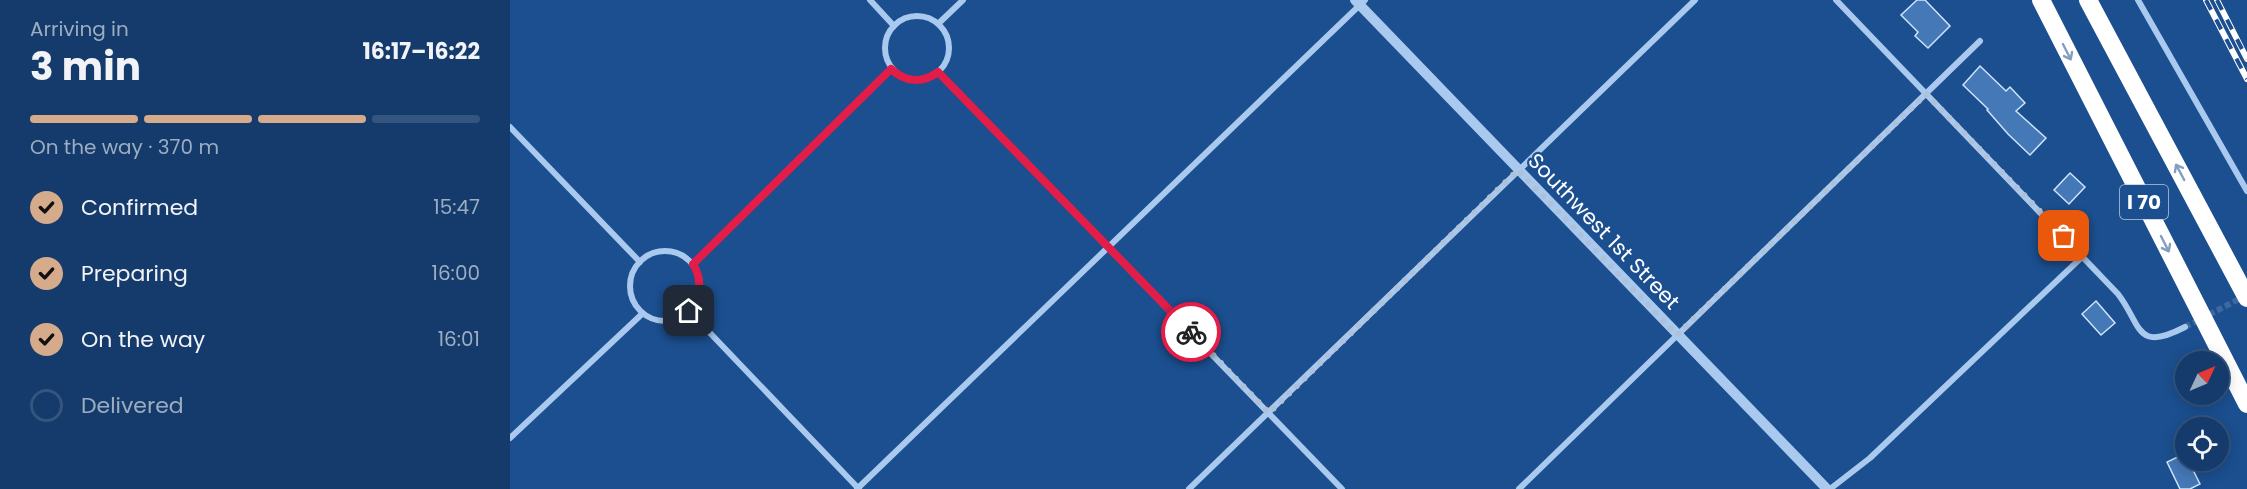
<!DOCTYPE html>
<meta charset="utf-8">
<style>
body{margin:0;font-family:Poppins,sans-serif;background:#214673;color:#f1f3f6;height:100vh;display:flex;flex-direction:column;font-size:22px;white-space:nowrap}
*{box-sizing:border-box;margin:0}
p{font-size:20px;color:#9dadc1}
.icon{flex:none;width:33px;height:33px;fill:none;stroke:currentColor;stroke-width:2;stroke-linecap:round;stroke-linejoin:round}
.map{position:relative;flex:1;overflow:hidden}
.sheet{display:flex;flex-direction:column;background:#143b6b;width:510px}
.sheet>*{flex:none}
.needle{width:39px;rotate:46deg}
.tools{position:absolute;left:1665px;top:351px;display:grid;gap:12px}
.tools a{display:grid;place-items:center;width:54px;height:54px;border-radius:50%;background:#143b6b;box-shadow:0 3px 15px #0003,0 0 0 2px #33557e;font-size:30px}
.pin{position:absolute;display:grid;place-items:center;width:51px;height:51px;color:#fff;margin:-26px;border-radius:12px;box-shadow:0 3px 9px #0006}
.courier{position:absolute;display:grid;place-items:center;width:60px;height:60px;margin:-30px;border:4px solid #e11d48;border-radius:50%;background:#fff;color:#222;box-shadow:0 2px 8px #0007}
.summary em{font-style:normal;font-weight:700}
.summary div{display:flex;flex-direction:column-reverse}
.summary{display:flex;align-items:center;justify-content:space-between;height:102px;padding:0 30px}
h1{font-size:39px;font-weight:700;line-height:45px}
.bar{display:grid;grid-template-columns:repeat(4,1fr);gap:9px 6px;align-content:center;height:72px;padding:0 30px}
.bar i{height:8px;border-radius:4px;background:#33557e}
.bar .on{background:#d6ab8b}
.bar p{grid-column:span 4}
ol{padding:0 30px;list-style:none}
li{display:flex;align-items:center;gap:18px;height:66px}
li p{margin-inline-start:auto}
li .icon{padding:6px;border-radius:50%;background:#d6ab8b;color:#111;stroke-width:4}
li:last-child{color:#9dadc1}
li i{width:33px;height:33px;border:3px solid #33557e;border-radius:50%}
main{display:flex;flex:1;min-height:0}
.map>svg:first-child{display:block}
</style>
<main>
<section class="sheet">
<div class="summary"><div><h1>3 min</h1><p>Arriving in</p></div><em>16:17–16:22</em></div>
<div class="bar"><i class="on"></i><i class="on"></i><i class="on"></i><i></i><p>On the way · 370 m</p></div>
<ol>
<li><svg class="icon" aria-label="check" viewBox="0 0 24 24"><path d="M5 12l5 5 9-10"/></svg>Confirmed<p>15:47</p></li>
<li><svg class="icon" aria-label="check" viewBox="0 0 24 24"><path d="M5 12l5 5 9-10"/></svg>Preparing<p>16:00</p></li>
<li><svg class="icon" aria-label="check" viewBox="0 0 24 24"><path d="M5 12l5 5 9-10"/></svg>On the way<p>16:01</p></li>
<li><i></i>Delivered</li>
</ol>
</section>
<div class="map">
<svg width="1737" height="489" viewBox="0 0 1737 489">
<rect width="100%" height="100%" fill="#1b4f8f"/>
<!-- building -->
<g fill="#4478b7" stroke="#cfe3fa" stroke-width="1.5">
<path d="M1407,0H1415L1440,26L1418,48L1405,36L1408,32L1391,15Z"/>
<path d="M1470,66L1496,91L1500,87L1515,103L1506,111L1536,138L1520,155L1498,134L1477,110L1478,109L1453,85Z"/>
<path d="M1560,173L1575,187L1559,204L1544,190Z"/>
<path d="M1586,301L1605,323L1591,335L1572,314Z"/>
<path d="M1674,454L1676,460H1678L1690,484L1680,489H1670L1657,462Z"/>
</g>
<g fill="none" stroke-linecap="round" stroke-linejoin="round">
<!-- minor-tunnel -->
<path stroke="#3d69a0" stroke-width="6" stroke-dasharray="6 3" stroke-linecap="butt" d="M1675,327L1733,297"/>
<!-- minor -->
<g stroke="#a9c9ee" stroke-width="6">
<path d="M360,0L384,26"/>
<path d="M1326,0L1608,294C1632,325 1625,353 1675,327"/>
<path d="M1628,0L1737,191"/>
<circle cx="407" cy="48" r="32"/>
<path d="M429,23L453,0"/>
<path d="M428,72L832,489"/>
<path d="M0,127L130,262"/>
<circle cx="155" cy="286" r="35"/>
<path d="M183,264L381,69"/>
<path d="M179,311L349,489"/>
<path d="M0,438L132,314"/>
<path d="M347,489L855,0"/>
<path d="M679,489L1185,0"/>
<path d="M1009,489L1470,41"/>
<path d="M1320,489L1360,458L1573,256"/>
</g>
<!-- tertiary -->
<path stroke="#a9c9ee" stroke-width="10" d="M845,0L1317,489"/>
<!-- motorway -->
<g stroke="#fff" stroke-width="18">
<path d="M1531,0L1737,404"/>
<path d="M1578,0L1737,298"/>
</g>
<defs>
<g id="rail">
<path d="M1696,0L1737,79"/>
<path d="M1707,0L1737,59"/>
</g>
</defs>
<!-- rail casing -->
<use href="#rail" stroke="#fff" stroke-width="6"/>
<!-- rail -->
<use href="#rail" stroke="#1b4f8f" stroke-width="4" stroke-dasharray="11" stroke-linecap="butt"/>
</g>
<!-- one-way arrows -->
<defs><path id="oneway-shaft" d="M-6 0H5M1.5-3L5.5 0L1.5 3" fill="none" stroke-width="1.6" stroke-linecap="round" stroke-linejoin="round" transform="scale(1.5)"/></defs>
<g stroke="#829ec1">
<use href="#oneway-shaft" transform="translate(1557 52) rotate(63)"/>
<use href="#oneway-shaft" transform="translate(1670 172) rotate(-118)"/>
<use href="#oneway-shaft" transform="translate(1655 244) rotate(63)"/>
</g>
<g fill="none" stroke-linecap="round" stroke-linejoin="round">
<!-- done -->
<path stroke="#afc1d8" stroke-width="6" stroke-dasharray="0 10.8" d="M681,332L759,413L1008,170L1167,335L1416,94L1554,236"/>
<!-- route -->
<path stroke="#e11d48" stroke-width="8" d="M179,311C190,296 193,280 183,264L381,69C395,82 412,84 428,72L681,332"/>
</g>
<g text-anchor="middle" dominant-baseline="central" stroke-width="4.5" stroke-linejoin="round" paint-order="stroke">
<!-- shield labels -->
<rect fill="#1b4f8f" stroke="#bbcadd" stroke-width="1.5" x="1610" y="185" width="48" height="34" rx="4.5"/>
<g font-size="20" font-weight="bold" fill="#fff">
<text x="1634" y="202">I 70</text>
</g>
<!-- street labels -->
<g font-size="21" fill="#fff" stroke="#1b4f8f">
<text transform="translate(1094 231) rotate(46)">Southwest 1st Street</text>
</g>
</g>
</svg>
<div class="tools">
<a><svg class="needle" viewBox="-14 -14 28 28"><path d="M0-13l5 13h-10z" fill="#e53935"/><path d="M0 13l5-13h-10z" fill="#9dadc1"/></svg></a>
<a><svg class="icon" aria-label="locate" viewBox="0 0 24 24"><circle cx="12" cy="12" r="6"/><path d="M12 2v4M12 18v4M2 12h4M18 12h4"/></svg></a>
</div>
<div class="pin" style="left:1554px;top:236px;background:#ea580c"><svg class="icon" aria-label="bag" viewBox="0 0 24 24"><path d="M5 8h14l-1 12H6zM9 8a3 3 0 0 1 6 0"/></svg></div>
<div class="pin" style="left:179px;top:311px;background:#1f2937"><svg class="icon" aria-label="home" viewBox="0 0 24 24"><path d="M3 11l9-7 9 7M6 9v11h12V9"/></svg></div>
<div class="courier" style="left:681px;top:332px"><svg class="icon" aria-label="bike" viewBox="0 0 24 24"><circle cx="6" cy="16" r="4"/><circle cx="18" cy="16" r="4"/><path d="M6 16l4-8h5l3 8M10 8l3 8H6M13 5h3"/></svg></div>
</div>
</main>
